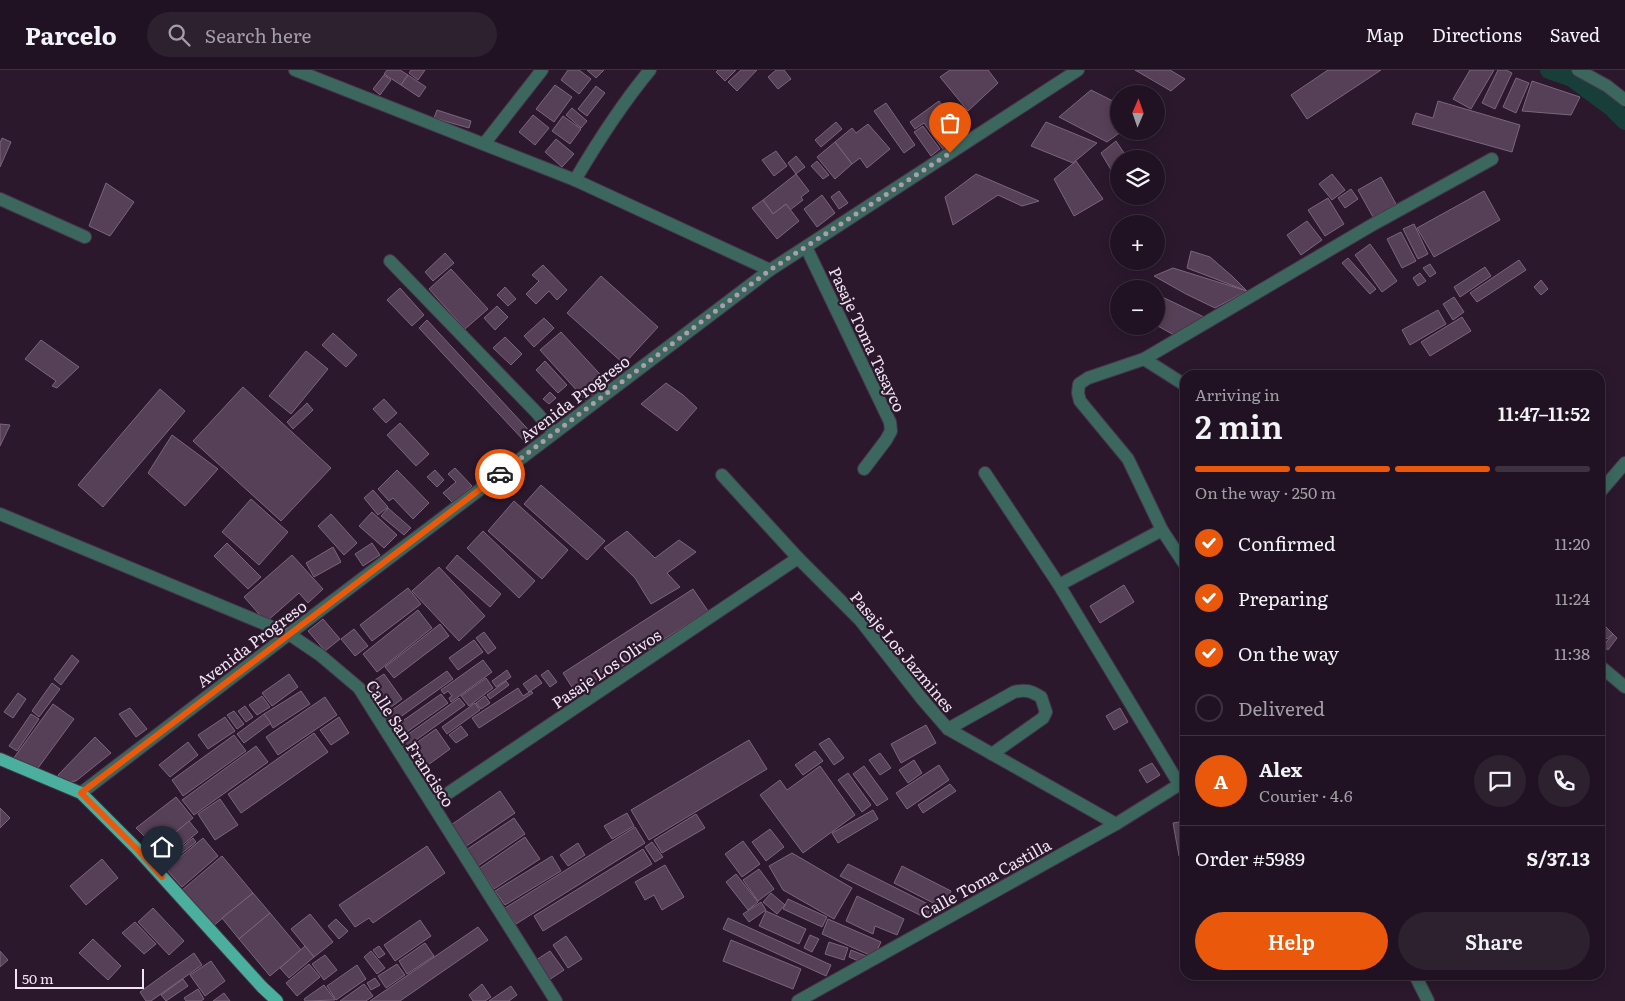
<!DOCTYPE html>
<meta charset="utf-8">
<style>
body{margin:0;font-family:Literata,serif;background:#2d202f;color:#f1f3f6;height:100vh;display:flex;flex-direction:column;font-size:19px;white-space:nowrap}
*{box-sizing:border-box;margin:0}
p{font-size:16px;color:#a29ea5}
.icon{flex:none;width:28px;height:28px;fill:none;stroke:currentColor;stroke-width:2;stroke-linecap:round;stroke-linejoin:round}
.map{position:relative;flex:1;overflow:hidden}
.panel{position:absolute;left:1180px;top:300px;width:425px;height:610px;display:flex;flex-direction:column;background:#201222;border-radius:15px;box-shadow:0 2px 12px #0003,0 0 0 1px #3d3240}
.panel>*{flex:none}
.needle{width:32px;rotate:2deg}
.tools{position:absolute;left:1110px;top:15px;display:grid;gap:10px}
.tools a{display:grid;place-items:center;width:55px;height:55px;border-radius:50%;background:#201222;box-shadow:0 2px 12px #0003,0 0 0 1px #3d3240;font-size:25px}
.scale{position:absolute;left:15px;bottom:12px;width:129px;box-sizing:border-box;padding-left:5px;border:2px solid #f1e4f2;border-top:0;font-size:14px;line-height:18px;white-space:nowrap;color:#f1e4f2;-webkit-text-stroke:4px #2b182d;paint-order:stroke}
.pin{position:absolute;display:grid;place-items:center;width:42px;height:42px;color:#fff;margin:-51px -21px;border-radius:50% 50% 50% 0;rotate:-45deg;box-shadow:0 0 5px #0007}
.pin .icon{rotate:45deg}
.courier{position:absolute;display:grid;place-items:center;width:50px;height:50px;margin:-25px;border:4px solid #ea580c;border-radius:50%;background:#fff;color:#222;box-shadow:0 1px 6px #0007}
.head em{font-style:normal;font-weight:600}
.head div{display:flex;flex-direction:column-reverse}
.head{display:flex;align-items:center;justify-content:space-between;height:85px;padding:0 15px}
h1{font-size:32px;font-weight:600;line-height:38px}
.bar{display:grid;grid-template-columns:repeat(4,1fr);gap:8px 5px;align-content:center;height:60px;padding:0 15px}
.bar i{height:6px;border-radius:4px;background:#3d3240}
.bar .selected{background:#ea580c}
.bar p{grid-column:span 4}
.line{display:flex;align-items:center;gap:12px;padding:0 15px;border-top:1px solid #3d3240}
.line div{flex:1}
.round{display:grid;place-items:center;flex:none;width:52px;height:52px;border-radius:26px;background:#2d202f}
ol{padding:0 15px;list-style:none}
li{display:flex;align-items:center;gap:15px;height:55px}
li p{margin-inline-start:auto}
li .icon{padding:5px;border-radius:50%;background:#ea580c;color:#fff;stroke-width:4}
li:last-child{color:#a29ea5}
li i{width:28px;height:28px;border:2px solid #3d3240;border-radius:50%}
.button{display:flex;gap:10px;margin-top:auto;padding:10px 15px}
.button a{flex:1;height:58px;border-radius:30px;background:#ea580c;color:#fff;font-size:20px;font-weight:600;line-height:58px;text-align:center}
.button a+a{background:#2d202f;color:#f1f3f6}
header{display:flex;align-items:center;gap:30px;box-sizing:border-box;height:70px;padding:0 25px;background:#201222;border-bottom:1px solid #3d3240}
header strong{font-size:24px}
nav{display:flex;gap:28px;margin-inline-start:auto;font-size:18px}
.search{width:350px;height:45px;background:#2d202f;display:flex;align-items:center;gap:12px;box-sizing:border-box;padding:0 18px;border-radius:28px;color:#a29ea5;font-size:19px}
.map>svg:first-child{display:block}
</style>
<header>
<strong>Parcelo</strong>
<div class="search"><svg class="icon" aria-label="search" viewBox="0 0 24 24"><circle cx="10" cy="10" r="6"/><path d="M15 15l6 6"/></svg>Search here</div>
<nav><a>Map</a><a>Directions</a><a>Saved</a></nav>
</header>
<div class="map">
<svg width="1625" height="931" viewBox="0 0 1625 931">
<rect width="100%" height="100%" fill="#2b182d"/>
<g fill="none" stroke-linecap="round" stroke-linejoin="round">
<!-- canal -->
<path stroke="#173e38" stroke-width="18" d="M1549,0L1572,8L1611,37L1625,51"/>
</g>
<!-- building -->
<g fill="#564057" stroke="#7c647d">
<path d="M387,0H400L408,5L401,15L384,4Z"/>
<path d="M411,0H425L418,10L409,3Z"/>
<path d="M568,0H579L591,9L579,24L561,10Z"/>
<path d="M587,0H604L596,8Z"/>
<path d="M718,0H736L725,11L716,2Z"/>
<path d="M741,0H757L737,21L728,12Z"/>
<path d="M776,0H784L791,9L778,19L768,7Z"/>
<path d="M950,0H988L998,13L968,41L940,7Z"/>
<path d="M1135,0H1170L1185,9L1171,21Z"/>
<path d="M1328,0H1381L1307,49L1291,25Z"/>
<path d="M1470,0H1494L1471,39L1453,29Z"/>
<path d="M1498,0H1506L1512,3L1495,39L1482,33Z"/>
<path d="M384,5L391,10L380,25L373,19Z"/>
<path d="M408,5L426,17L419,27L401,15Z"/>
<path d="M1516,8L1529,13L1516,43L1503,37Z"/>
<path d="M1532,11L1580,27L1571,45L1522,41Z"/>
<path d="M555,15L572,27L554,52L536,39Z"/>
<path d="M596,16L605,23L587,46L578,39Z"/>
<path d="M1091,20L1119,34V61H1122L1107,72L1059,47Z"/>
<path d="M939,31L965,68L945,82L924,53L915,59L910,52Z"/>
<path d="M1438,31L1520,55L1512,82L1412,54L1416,43L1433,48Z"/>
<path d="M886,33L915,75L904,83L874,41Z"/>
<path d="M572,38L587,51L581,58L566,45Z"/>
<path d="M437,40L471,51L469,58L434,48Z"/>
<path d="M533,45L549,58L535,75L519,62Z"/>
<path d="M563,46L581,59L570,74L552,61Z"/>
<path d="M836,52L842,59L821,77L815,70Z"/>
<path d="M1046,52L1097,73L1073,93L1031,76Z"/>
<path d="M868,54L890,79L867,98L860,88L852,94L835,72L852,58L856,63Z"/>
<path d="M923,56L940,79L931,86L914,62Z"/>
<path d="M2,68L11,72L0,97V73Z"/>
<path d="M556,69L574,84L562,97L545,82Z"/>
<path d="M1116,71L1128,89H1119V113L1101,83Z"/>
<path d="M835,72L852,94L835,109L817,87Z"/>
<path d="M776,81L787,96L774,106L762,90Z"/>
<path d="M796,86L805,97L796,104L788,93Z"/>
<path d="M817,91L829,105L823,109L811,96Z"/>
<path d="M1076,91L1103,129L1074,146L1054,109Z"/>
<path d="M796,104L809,121L801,127L803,130L790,140L786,134L773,144L763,130Z"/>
<path d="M976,104L1039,131L1022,136L998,125L953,155L945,127Z"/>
<path d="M1332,104L1345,120L1332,130L1319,114Z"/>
<path d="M1381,107L1396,134L1373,147L1358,120Z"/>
<path d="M106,113L134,132L110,166L89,156Z"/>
<path d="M1351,119L1358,129L1345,138L1338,128Z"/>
<path d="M839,121L848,133L839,139L831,127Z"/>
<path d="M1484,121L1500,150L1434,187L1417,158Z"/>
<path d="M822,125L835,143L817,157L804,139Z"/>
<path d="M1328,128L1344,154L1325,166L1308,140Z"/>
<path d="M763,130L773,144L786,134L799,151L777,169L752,138Z"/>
<path d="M1307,151L1322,170L1301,185L1287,165Z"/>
<path d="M1414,154L1428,184L1418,189L1403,159Z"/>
<path d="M1401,162L1416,191L1402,198L1387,169Z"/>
<path d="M1370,174L1397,211L1382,222L1355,185Z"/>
<path d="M1191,181L1210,187L1233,207L1247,221L1187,198Z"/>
<path d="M445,183L454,193L433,211L425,202Z"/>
<path d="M1348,188L1376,219L1370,224L1342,193Z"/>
<path d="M1519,190L1526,200L1477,232L1470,223Z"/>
<path d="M1430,194L1436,203L1430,207L1423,198Z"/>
<path d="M543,195L567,220L557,230L549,221L536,234L526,224L539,211L532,205Z"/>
<path d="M1485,197L1491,206L1460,227L1454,217Z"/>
<path d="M1173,198L1247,221L1215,238L1186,224L1154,206Z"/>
<path d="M451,199L488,239L465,259L429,219Z"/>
<path d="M1420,203L1426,211L1418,216L1413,208Z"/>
<path d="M601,206L658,257L624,294L567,243Z"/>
<path d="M1541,210L1548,219L1541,225L1534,217Z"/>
<path d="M505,217L516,229L508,236L497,225Z"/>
<path d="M400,218L424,245L412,256L387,230Z"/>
<path d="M1156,224L1204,247L1174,265L1156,255Z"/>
<path d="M1454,227L1464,242L1453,250L1443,234Z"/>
<path d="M497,236L508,247L495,260L484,248Z"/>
<path d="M1438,240L1446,254L1410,275L1402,260Z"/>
<path d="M1462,247L1471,261L1430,286L1421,272Z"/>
<path d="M544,248L554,258L534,277L524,266Z"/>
<path d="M427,250L535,367L527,374L419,258Z"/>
<path d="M561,262L610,315L589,334L540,280Z"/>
<path d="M333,263L357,285L346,297L322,275Z"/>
<path d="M505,267L522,284L511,295L493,278Z"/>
<path d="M41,270L79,297L57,318L52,316L56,311L25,289Z"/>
<path d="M306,281L328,299L291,344L269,326Z"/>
<path d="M545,291L567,315L558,323L536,300Z"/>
<path d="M666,313L683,325L697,338L677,361L641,334Z"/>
<path d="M243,317L331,398L281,451L193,371Z"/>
<path d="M160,319L185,341L103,437L78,415Z"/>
<path d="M550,322L556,328L549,334L543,329Z"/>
<path d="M384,329L397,343L386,353L373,339Z"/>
<path d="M307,333L313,340L293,359L287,352Z"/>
<path d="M400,353L429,384L416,396L387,365Z"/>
<path d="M0,354L10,355L0,376Z"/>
<path d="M172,365L218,399L185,436L148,403Z"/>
<path d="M455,398L472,416L453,433L443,423L456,412L448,404Z"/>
<path d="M397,400L429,433L413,449L393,428L389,431L378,419Z"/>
<path d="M435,400L444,410L437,417L427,407Z"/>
<path d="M541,415L605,471L587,490L524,434Z"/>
<path d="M373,420L388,437L378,445L364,428Z"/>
<path d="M251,429L288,462L259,495L222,462Z"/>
<path d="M514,431L568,480L542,509L488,461Z"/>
<path d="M388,438L411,458L404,465L381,446Z"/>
<path d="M372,442L397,465L384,478L359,456Z"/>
<path d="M331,444L357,473L344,485L318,456Z"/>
<path d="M483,461L535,511L519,528L467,478Z"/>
<path d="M627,461L655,488L679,470L696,482L667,503L680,517L651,534L635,508L604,478Z"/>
<path d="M227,473L261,507L248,519L214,486Z"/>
<path d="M372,473L380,485L363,496L355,484Z"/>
<path d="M333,477L341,492L314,507L306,493Z"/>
<path d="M292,485L323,519L308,533L299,523L266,552L244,527Z"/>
<path d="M457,485L501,524L490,537L446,498Z"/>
<path d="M439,497L485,546L459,571L412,521Z"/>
<path d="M1124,515L1134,532L1100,553L1090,536Z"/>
<path d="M408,518L421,534L372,571L360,555Z"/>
<path d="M693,519L708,541L577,625L563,603Z"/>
<path d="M418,540L432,558L377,602L363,584Z"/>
<path d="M323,549L340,569L325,581L308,561Z"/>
<path d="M440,554L449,566L394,608L385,597Z"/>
<path d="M1605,556L1613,564L1607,569L1600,563Z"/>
<path d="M354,559L368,576L355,586L341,569Z"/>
<path d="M484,562L496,578L488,584L476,568Z"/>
<path d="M1613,564L1617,568L1608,580L1603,576Z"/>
<path d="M474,570L483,582L458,600L449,588Z"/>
<path d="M72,585L79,591L61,615L54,609Z"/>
<path d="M483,590L492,602L451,632L449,628L452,626L448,621L444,624L441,620Z"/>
<path d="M507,600L511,607L496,617L492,611Z"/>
<path d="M548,600L557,612L550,617L541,605Z"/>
<path d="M447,601L453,609L388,656L382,647Z"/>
<path d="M289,604L298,617L272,636L262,623Z"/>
<path d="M384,604L402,629L382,644L363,618Z"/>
<path d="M536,605L542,613L529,622L523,614Z"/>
<path d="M486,608L493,618L469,636L461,626Z"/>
<path d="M506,611L509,615L490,629L487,625Z"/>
<path d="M52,613L60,619L39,647L32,641Z"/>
<path d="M518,618L523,626L531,621L533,623L479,658L472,648Z"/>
<path d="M301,621L310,634L273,658L264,644Z"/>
<path d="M18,623L26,629L13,648L4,642Z"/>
<path d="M441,624L448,633L394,671L387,662Z"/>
<path d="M262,626L270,637L257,645L249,635Z"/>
<path d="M485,626L490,633L481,639L476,633Z"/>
<path d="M325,627L337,645L278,685L266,667Z"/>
<path d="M459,628L465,635L405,678L400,670Z"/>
<path d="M475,633L480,640L447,664L442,657Z"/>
<path d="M53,634L74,649L38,698L13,689Z"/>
<path d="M245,636L253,647L246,652L238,641Z"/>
<path d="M130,638L147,659L136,667L119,644Z"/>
<path d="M1120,638L1128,652L1114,660L1106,646Z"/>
<path d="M234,641L244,654L237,659L227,645Z"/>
<path d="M31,644L39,649L17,681L9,676Z"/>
<path d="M264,644L271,653L244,673L237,664Z"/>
<path d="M225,647L235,661L208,679L198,665Z"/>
<path d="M339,647L349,663L331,675L320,660Z"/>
<path d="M926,655L936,673L901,693L891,674Z"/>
<path d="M461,656L468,665L456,673L449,665Z"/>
<path d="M436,659L450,679L417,703L402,683Z"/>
<path d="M314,663L328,682L241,743L228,724Z"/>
<path d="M234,665L246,681L183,726L172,710Z"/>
<path d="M95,667L111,683L76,711L66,712L58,705Z"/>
<path d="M829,668L844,688L834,695L819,674Z"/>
<path d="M749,670L767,699L649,770L631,740Z"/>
<path d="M188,672L198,685L170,707L159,695Z"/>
<path d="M256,676L268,692L194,745L182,730Z"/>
<path d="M815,681L823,691L803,705L795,695Z"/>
<path d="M880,683L891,698L880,705L869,690Z"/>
<path d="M914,690L922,703L908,713L899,700Z"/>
<path d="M1152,693L1160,705L1147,713L1139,700Z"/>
<path d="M939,695L949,710L907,739L896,723Z"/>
<path d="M820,696L855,745L803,783L760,725L780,710L787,720Z"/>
<path d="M864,696L888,729L877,736L853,704Z"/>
<path d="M848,703L871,735L862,742L838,710Z"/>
<path d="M950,714L956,721L923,743L918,735Z"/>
<path d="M500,721L515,743L465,777L451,755Z"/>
<path d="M176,727L193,748L156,778L136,758Z"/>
<path d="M220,729L238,755L215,770L198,744Z"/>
<path d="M0,738L10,748L0,758Z"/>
<path d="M873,740L878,749L838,773L832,763Z"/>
<path d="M627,743L634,756L612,769L604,756Z"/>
<path d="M696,744L705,758L662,783L654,770Z"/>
<path d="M514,748L525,764L478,796L466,780Z"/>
<path d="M189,751L198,762L172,784L163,773Z"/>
<path d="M1185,751V785L1179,786L1173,753Z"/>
<path d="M635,757L645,773L516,854L505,838Z"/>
<path d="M770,759L784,777L766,791L752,772Z"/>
<path d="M525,767L540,789L494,819L480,798Z"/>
<path d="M193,768L196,772L165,797L163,794Z"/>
<path d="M203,768L218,786L182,817L166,799Z"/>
<path d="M743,771L760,794L742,807L725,784Z"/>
<path d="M652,772L663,787L655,792L645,777Z"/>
<path d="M578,773L585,785L568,796L560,785Z"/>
<path d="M427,776L445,803L373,853L369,848L355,857L339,835Z"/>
<path d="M643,779L652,794L543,861L534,846Z"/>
<path d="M792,783L852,818L834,849L783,820L769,796Z"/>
<path d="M222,786L253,823L212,857L181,821Z"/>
<path d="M552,786L561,801L505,835L495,821Z"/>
<path d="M102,789L118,808L86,835L70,816Z"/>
<path d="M848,794L930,835L928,849L840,806Z"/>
<path d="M665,795L684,827L662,840L654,825L645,830L635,812Z"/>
<path d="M902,796L951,821L943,838L894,813Z"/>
<path d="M759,799L774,819L758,831L743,810Z"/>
<path d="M736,804L758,832L748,840L726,812Z"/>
<path d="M253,823L270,843L239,869L222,848Z"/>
<path d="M771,823L785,835L777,844L763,832Z"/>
<path d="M857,826L904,849L897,865L875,856L873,864L846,851Z"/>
<path d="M788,829L827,847L822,857L783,839Z"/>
<path d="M761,832L766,840L749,852L743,844Z"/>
<path d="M153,838L184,871L169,885L138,852Z"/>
<path d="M766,841L806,859L799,874L759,856Z"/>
<path d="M270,843L301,880L270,906L239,869Z"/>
<path d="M310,844L333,872L314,887L291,859Z"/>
<path d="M728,848L831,895L826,906L723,859Z"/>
<path d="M336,849L348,861L339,869L328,856Z"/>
<path d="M828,849L881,872L874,887L822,864Z"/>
<path d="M420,850L431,866L395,891L384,875Z"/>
<path d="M135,852L156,874L144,884L122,863Z"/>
<path d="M478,857L488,870L400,931H370Z"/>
<path d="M810,865L819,869L812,882L804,878Z"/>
<path d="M566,866L582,889L568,898L553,875Z"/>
<path d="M93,869L121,896L108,910L79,883Z"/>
<path d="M731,870L801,899L793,919L723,891Z"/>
<path d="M829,872L848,878L844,890L825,884Z"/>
<path d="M425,873L434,886L407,904L399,891Z"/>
<path d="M305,876L314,887L289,908L280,898Z"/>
<path d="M379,876L385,884L379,888L373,880Z"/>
<path d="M851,880L866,886L863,893L849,887Z"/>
<path d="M0,881L8,890L0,897Z"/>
<path d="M371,881L385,898L377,904L364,887Z"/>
<path d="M550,881L564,900L546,912L533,892Z"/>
<path d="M194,883L202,895L151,931H146L140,922Z"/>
<path d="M325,885L337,900L324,910L312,894Z"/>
<path d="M211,891L225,911L205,926L190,905Z"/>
<path d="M309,894L320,907L297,926L286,913Z"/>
<path d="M397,894L405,905L386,918L378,906Z"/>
<path d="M357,895L366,909L336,930L327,916Z"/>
<path d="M375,908L380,915L371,920L367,913Z"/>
<path d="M183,909L188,916L166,931L161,925Z"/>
<path d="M364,914L373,926L366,931H340Z"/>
<path d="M482,914L491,927L485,931H473L469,925Z"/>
<path d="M324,915L335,930L305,931L304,929Z"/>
<path d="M511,916L517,925L509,931H489Z"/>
<path d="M198,919L204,929L201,931H186L184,928Z"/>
<path d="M224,923L230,931H213Z"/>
</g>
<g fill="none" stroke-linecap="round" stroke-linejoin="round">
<defs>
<g id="minor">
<path d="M295,0L575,110L770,200"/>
<path d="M1578,0L1607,16L1625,30"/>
<path d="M484,74L542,0"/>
<path d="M575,110C598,71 621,35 650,0"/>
<path d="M0,129L85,167"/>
<path d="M806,177L890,352L891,361L886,370L864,399"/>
<path d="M390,191L537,343L554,363"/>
<path d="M1144,289L1185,315"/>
<path d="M985,403L1059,515L1179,714"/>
<path d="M722,405L798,488L860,550L922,629L948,659L1116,754"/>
<path d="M1600,422L1625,393"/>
<path d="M0,444L289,564L320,585L359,618L556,931"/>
<path d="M1185,495L1162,460L1128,389L1080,331L1078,323L1079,314L1088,308L1144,289L1372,155L1492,89"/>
<path d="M1059,515L1162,460"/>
<path d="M1600,596L1625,617"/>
<path d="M948,659L1014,622C1026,619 1031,621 1041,627L1046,642L1043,648L992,684"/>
<path d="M81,723L289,564L770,200L1078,0"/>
<path d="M432,734L798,488"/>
<path d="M1415,905L1428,931"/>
<path d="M798,931L1116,754L1185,711"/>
</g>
<path id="major" d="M0,689L81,723L137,779L262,917L277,931"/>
</defs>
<!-- minor casing -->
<use href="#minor" stroke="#473549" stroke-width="14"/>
<!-- major casing -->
<use href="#major" stroke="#473549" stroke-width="14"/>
<!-- minor -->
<use href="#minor" stroke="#3b675f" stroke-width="12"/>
<!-- major -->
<use href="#major" stroke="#4baf9f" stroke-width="12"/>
</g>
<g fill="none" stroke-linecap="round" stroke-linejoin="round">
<!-- done -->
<path stroke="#ac9dad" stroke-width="5" stroke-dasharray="0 9" d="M500,404L770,200L950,83"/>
<!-- route -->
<path stroke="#ea580c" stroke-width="6" d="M162,807L137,779L81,723L500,404"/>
</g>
<g text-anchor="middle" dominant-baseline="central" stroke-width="4.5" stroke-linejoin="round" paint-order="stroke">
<!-- street labels -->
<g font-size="16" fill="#f1e4f2" stroke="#2b182d">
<text transform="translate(868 269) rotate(65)">Pasaje Toma Tasayco</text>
<text transform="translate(574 328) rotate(-37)">Avenida Progreso</text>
<text transform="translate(251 573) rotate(-37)">Avenida Progreso</text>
<text transform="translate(903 581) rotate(50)">Pasaje Los Jazmines</text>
<text transform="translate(606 598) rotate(-34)">Pasaje Los Olivos</text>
<text transform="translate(411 673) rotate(57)">Calle San Francisco</text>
<text transform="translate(985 808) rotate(-29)">Calle Toma Castilla</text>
</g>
</g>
</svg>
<div class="tools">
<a><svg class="needle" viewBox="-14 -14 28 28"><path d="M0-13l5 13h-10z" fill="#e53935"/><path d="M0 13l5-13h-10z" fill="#a29ea5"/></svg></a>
<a><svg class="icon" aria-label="layers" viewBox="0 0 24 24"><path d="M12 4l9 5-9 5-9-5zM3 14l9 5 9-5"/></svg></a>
<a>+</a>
<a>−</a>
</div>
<div class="scale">50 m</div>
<div class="pin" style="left:950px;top:83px;background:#ea580c"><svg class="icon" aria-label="bag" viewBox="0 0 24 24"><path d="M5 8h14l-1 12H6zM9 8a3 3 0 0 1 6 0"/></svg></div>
<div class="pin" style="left:162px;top:807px;background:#1f2937"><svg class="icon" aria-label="home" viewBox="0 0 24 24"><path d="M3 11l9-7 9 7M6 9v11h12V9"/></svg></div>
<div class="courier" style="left:500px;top:404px"><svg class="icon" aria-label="car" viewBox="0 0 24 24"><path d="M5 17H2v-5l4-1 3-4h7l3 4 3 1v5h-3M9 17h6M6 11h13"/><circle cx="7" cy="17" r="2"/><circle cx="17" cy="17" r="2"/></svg></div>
<section class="panel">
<div class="head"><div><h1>2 min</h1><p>Arriving in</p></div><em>11:47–11:52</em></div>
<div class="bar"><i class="selected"></i><i class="selected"></i><i class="selected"></i><i></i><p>On the way · 250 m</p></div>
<ol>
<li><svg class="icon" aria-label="check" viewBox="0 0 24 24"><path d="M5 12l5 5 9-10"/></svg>Confirmed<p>11:20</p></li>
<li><svg class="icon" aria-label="check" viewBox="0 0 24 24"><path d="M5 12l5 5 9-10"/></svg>Preparing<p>11:24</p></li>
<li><svg class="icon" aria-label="check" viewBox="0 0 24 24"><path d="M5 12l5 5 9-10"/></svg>On the way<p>11:38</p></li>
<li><i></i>Delivered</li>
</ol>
<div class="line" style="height:90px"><b class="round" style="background:#ea580c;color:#fff">A</b><div><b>Alex</b><p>Courier · 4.6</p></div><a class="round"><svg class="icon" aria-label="chat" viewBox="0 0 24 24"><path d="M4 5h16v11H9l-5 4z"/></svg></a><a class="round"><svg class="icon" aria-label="phone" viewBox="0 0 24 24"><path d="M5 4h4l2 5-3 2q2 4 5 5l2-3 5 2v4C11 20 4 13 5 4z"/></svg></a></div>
<div class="line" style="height:65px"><div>Order #5989</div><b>S/37.13</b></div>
<div class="button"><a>Help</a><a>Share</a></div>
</section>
</div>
